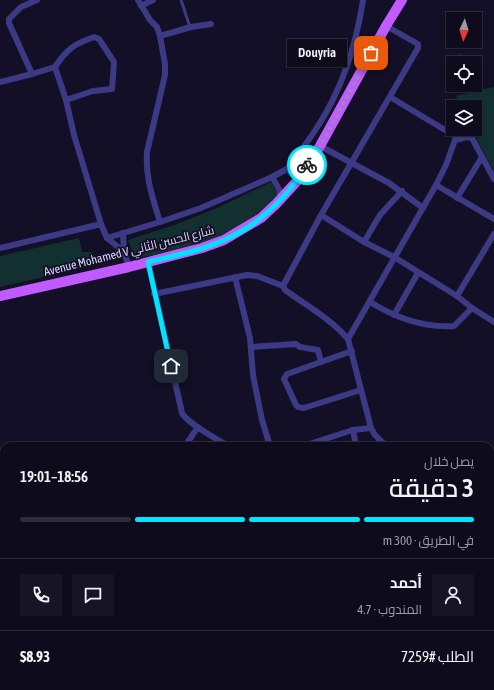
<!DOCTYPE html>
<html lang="ar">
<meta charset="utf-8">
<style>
body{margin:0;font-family:"Asap Condensed",Cairo,sans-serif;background:#171425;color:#f1f3f6;direction:rtl;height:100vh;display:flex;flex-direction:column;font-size:15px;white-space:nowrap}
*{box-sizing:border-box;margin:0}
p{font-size:13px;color:#9b9ba3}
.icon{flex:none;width:22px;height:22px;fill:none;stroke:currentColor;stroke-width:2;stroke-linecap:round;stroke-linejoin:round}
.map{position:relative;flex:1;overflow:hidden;direction:ltr}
.sheet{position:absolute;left:0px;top:442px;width:494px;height:248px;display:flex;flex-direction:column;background:#0e0b1c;border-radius:12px 12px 0 0;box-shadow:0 1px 3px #0004,0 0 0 1px #2e2b3b;direction:rtl}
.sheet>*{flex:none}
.needle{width:26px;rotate:184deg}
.controls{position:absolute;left:446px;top:12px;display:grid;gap:8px}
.controls a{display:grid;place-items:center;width:36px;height:36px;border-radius:0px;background:#0e0b1c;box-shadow:0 1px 3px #0004,0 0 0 1px #2e2b3b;font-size:20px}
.pin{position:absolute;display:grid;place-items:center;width:34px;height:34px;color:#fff;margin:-17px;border-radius:8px;box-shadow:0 2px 6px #0006}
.courier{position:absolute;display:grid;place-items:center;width:40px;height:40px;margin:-20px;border:3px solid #00e5ff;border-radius:50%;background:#fff;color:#222;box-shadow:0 1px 5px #0007}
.bubble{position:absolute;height:28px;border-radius:0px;background:#0e0b1c;box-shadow:0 1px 3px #0004,0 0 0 1px #2e2b3b;font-size:13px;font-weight:600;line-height:28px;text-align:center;direction:rtl}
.headline em{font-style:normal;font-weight:600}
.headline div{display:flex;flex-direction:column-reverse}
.headline{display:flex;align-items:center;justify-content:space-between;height:68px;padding:0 20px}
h1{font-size:26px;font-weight:600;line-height:30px}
.bar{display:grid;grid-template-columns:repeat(4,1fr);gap:6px 4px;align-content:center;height:48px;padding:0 20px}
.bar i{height:5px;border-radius:3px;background:#2e2b3b}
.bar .active{background:#00e5ff}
.bar p{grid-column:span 4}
.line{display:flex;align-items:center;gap:10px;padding:0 20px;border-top:1px solid #2e2b3b}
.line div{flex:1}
.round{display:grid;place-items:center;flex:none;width:42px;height:42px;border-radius:0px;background:#171425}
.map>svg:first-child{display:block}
</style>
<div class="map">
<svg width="494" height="690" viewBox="0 0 494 690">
<rect width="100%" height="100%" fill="#130f26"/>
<!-- green -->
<g fill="#12302f">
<path d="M494,87V172L472,129H475V107H461L456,96Z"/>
<path d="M271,182L278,194C272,200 267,206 260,211C226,240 179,252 135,258L128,240L177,224L217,208Z"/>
<path d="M79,238L82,252H92L99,264L0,287V256Z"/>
</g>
<!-- water -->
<path fill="#0c2248" d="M459,53L474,58L473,63L457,60Z"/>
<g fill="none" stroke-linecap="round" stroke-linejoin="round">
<!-- lane -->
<g stroke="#3d3a85" stroke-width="3">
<path d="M181,0L190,27"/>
<path d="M0,488L4,491"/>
<path d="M310,686L316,690"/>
<path d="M287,690L290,686"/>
<path d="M333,690L335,686"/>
</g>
<!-- street -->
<g stroke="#3d3a85" stroke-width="6">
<path d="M37,0L21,7L9,19V23L32,74L55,67L66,100L74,135L101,224L107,238L124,252L129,267"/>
<path d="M138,0L150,20L157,27L160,36L165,64V75L147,152C145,177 153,199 160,222"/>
<path d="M141,6L153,0"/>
<path d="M386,26L418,44V48L321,215L283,286L285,290C306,305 331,319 348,339L371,428L375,435L386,446"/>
<path d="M160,36L191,27L211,24"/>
<path d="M55,67C67,49 74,44 94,37L99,39L114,62L112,89L93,91L66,100"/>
<path d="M0,82L32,74"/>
<path d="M390,97L460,139"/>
<path d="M320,146L389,183L423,208"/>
<path d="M287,169C297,156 307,143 316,129C342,90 356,46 363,0"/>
<path d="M272,177L279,189L281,199"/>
<path d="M436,185L494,219"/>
<path d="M457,198L482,157"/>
<path d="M321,215L364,242L394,257L457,296L472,308L494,322"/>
<path d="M123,233L124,252"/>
<path d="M107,238L160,222L201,208L272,177L287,169L298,180"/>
<path d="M364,242L380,215L402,191"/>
<path d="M0,248L101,224"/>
<path d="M148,262L182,413C188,424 217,439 228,446"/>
<path d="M235,277L250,338L253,375L262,420L270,446"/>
<path d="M154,294L247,275L257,276L283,286"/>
<path d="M457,296L494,234"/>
<path d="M370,302C396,318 424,328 454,326L472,308"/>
<path d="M394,315L418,273"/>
<path d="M348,339L436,185L446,165L455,140L466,137L472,138L494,179"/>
<path d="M251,347L296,344L300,347L318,350L321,362"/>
<path d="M352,351L287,374L284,379L296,405L298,407L304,408L361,390"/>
<path d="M353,430L356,446"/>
<path d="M185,446L198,427"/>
<path d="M303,446L353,430L371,428"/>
<path d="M490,464L494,460"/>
<path d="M490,529L494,532"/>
<path d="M0,555L4,558"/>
<path d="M0,613L4,608"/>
<path d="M490,655L494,654"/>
<path d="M0,666L4,661"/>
<path d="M44,686L49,690"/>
<path d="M112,686L115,690"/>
<path d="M145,686L150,690"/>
<path d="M200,686L206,690"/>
<path d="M125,690L129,686"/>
<path d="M189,690L191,686"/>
<path d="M242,690L245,686"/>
</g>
<!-- secondary -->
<g stroke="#6f6bff" stroke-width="9">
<path d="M0,453L4,455"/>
<path d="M0,464L4,467"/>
<path d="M344,686L350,690"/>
<path d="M362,686L369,690"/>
</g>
<!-- primary -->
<path stroke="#c25bff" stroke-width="10" d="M0,296L129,267L202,248L224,240L261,218L276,204L298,180L320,146L386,26L402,0"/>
</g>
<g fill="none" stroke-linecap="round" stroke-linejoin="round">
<!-- done -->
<path stroke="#948fb3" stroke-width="4" stroke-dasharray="0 7.2" d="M307,165L320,146L371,53"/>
<!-- route -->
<path stroke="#00e5ff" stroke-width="5" d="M171,366L148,262C173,256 200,251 224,240C259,225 287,197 307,165"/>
</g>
<g text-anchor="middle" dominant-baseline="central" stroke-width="3.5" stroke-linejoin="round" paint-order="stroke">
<!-- street labels -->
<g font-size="12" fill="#d9d4ff" stroke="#130f26">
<text transform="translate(129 251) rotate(-14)">Avenue Mohamed V شارع الحسن الثاني</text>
</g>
</g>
</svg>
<div class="controls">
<a><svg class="needle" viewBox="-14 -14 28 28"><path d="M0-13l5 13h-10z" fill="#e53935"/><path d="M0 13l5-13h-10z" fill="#9b9ba3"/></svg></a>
<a><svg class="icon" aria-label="locate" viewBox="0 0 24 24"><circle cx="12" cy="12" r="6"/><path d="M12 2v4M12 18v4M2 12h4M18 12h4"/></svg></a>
<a><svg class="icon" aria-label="layers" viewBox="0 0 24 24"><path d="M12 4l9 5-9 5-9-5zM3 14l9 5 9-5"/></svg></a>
</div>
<div class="pin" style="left:371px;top:53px;background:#ea580c"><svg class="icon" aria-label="bag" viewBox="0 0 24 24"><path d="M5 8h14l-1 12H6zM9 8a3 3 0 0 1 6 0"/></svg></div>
<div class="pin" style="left:171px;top:366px;background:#1f2937"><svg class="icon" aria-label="home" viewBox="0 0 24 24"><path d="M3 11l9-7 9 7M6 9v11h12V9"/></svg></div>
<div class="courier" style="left:307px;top:165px"><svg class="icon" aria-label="bike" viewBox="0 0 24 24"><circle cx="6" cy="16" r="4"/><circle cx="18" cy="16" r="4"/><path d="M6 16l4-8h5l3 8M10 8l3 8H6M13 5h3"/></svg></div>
<div class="bubble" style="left:287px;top:39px;width:60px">Douyria</div>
<section class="sheet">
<div class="headline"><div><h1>3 دقيقة</h1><p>يصل خلال</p></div><em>18:56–19:01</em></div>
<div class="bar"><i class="active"></i><i class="active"></i><i class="active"></i><i></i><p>في الطريق · 300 m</p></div>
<div class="line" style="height:72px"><a class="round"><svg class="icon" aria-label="person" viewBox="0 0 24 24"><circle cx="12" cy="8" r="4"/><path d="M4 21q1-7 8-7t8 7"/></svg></a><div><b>أحمد</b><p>المندوب · 4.7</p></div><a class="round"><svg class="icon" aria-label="chat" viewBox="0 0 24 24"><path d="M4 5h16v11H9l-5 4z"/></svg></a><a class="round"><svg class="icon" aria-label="phone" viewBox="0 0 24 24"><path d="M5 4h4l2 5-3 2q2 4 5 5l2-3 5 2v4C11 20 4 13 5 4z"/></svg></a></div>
<div class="line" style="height:52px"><div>الطلب #7259</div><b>$8.93</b></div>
</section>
</div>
